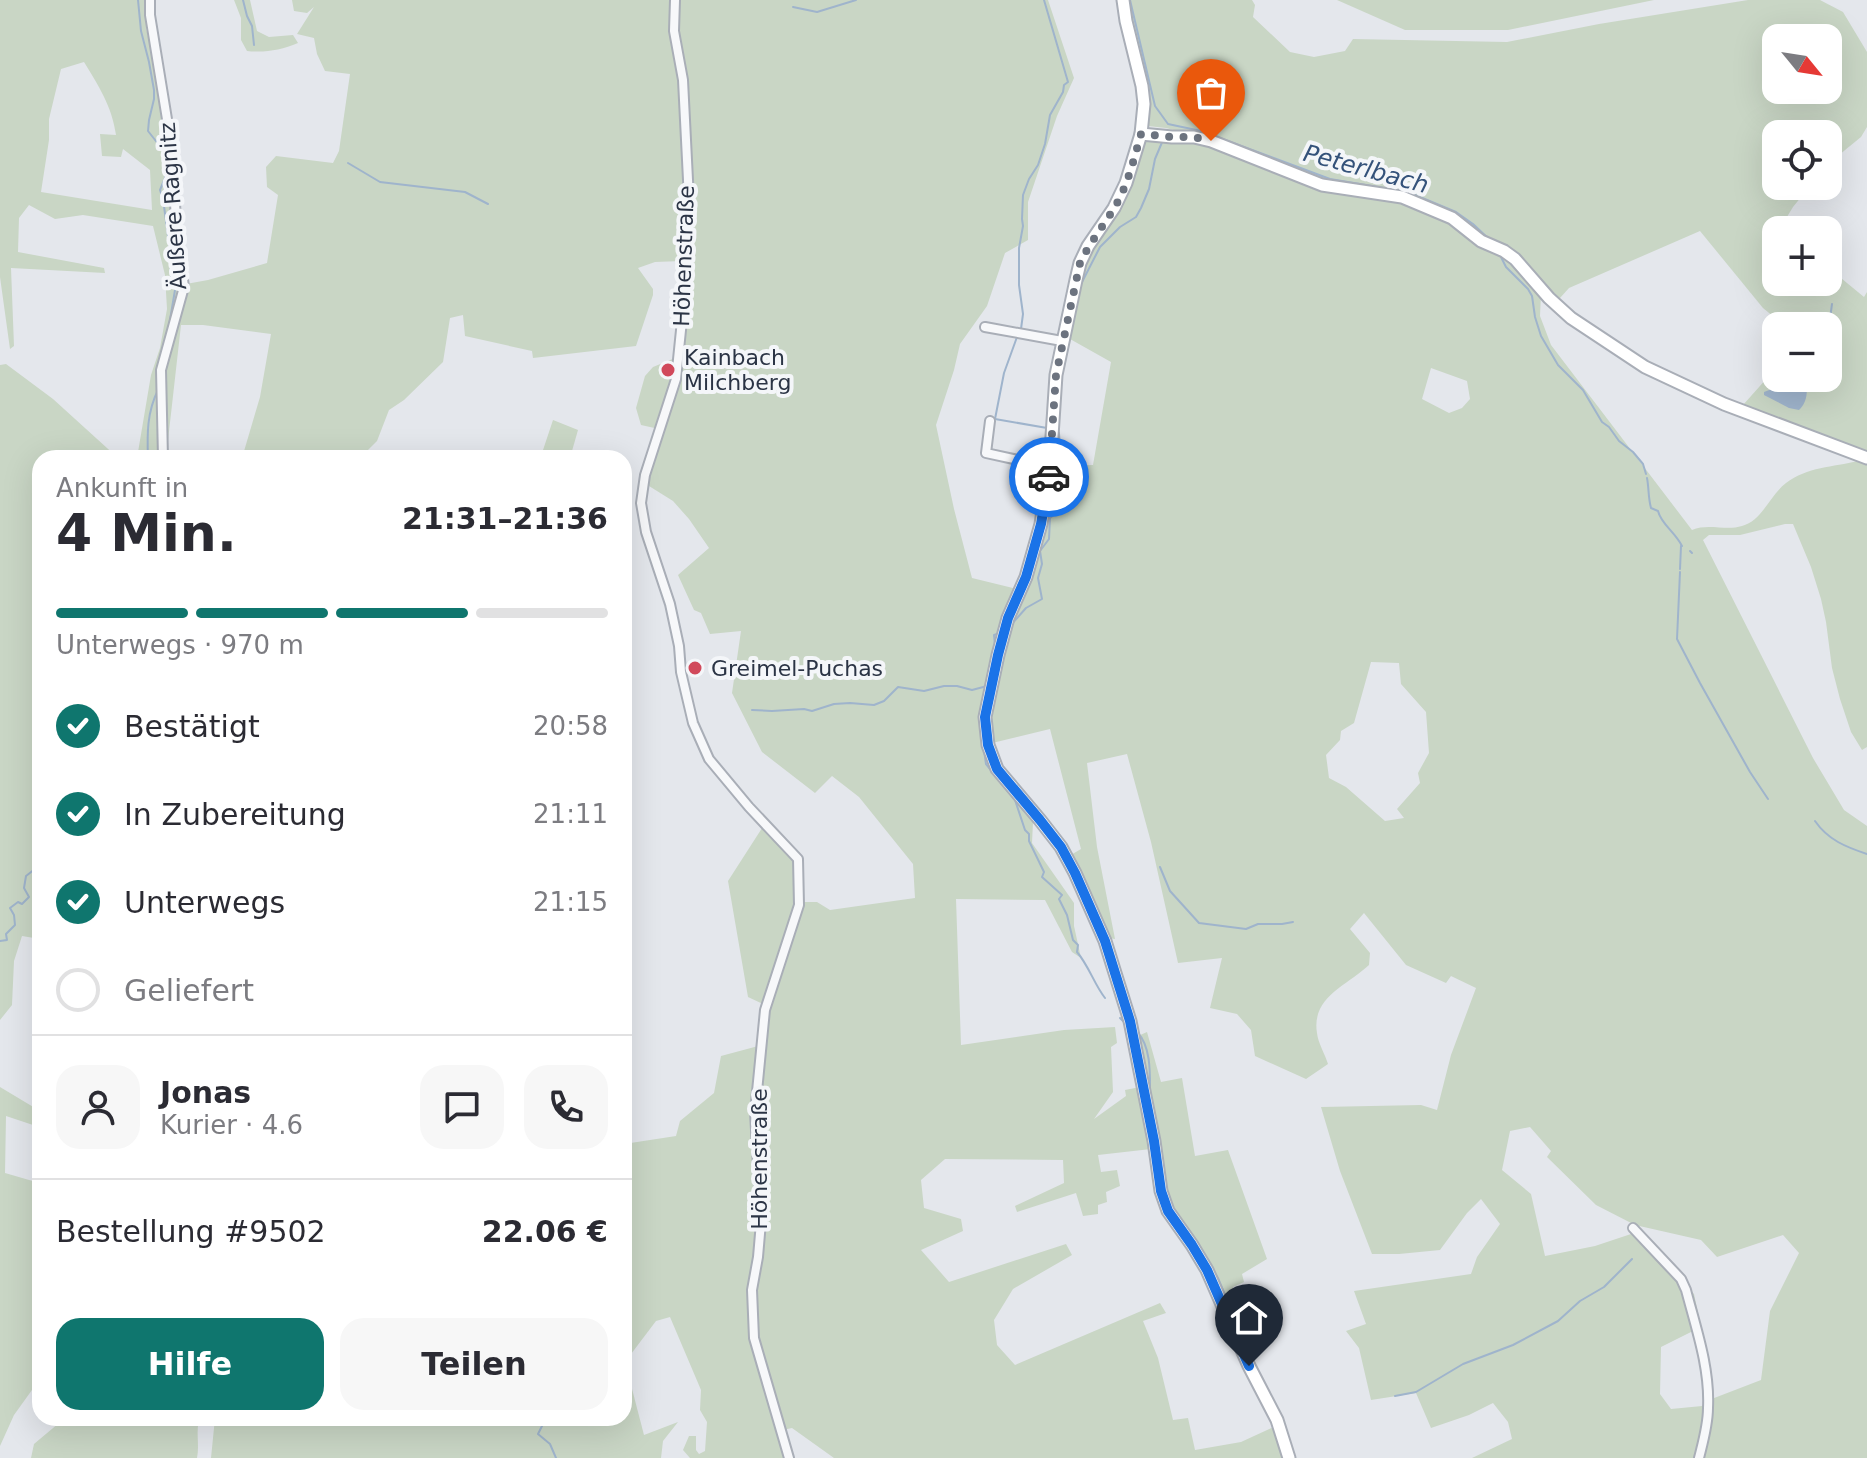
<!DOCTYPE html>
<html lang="de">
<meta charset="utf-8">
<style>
body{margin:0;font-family:"DejaVu Sans",sans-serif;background:#f7f7f7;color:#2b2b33;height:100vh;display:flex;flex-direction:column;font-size:30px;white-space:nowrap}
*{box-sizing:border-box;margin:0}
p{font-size:26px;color:#7c7c81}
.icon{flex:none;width:44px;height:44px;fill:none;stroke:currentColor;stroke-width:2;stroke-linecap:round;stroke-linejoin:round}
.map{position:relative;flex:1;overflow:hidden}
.drawer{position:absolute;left:32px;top:450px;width:600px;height:976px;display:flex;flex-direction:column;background:#fff;border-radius:24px;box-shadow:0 8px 32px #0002}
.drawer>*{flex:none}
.needle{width:52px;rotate:120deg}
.tools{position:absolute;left:1762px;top:24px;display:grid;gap:16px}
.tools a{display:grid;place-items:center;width:80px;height:80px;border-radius:16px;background:#fff;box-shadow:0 8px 32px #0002;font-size:40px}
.pin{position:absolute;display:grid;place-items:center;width:68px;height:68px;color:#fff;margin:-82px -34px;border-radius:50% 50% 50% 0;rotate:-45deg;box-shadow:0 0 8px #0007}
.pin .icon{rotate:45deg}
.courier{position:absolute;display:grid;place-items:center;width:80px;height:80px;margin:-40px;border:6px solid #1a73e8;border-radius:50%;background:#fff;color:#222;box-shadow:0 2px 10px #0007}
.head em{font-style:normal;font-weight:700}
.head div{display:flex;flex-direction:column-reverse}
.head{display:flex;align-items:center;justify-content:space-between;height:136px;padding:0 24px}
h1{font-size:52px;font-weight:700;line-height:60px}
.bar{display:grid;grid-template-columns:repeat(4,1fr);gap:12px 8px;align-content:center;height:96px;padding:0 24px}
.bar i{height:10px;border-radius:6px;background:#e1e1e2}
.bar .selected{background:#0f766e}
.bar p{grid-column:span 4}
.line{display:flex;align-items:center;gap:20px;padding:0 24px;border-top:2px solid #e1e1e2}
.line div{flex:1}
.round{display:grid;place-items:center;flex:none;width:84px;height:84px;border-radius:24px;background:#f7f7f7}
ol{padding:0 24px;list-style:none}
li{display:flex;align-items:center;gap:24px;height:88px}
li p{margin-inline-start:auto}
li .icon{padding:8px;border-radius:50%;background:#0f766e;color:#fff;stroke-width:4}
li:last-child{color:#7c7c81}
li i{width:44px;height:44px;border:4px solid #e1e1e2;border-radius:50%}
.button{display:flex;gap:16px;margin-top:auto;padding:16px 24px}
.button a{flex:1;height:92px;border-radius:24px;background:#0f766e;color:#fff;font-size:32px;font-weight:700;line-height:92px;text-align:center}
.button a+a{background:#f7f7f7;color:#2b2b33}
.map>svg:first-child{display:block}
</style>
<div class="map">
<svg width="1867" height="1458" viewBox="0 0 1867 1458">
<rect width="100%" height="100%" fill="#e4e7ec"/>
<!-- green -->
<g fill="#c9d6c5" fill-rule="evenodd">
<path d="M0,0H146V28L177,164L179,231L186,284L208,280L267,263L278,195L267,187L266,167L276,156L333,163L339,151L350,74L325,71L317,54L314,38L297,34L314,7L307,13L294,11L292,0H1048L1074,78L1057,116L1028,202V240L1005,253L987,306L960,344L954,370L936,425L954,509L972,578L1017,589L1040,517L1047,466L1093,465L1111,362L1070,339L1059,329L1071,279L1142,144L1148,140L1208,139L1166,128L1148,126L1151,101L1127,0H1252L1255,5L1253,17L1290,52L1314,57L1345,51L1353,39L1507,42L1599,24L1748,0H1820L1843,12L1867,52V127L1861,137L1828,164V134H1776V186H1810L1793,207L1779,230H1776V234L1769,249L1776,252V282H1828V271L1830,269L1864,297L1867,292V747L1862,750L1851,732L1840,699L1832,668L1826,622L1821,599L1811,567L1793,524H1785L1740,535H1709L1703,540L1813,758L1844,810L1867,826V1458H1472L1512,1439L1508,1422L1493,1403L1469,1415L1431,1428L1416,1393L1371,1400L1359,1348L1346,1331L1366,1324L1354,1291L1471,1274L1477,1257L1500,1224L1481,1199L1467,1213L1440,1250L1399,1254H1372L1340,1171L1321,1107L1421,1105L1437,1110L1451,1055L1476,988L1451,976L1446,983L1406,965L1364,913L1350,929L1370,953L1369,965C1348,985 1311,997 1317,1033C1318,1043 1325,1054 1328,1064L1306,1079L1255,1056L1251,1030L1237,1014L1210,1008L1222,958L1178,963L1151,842L1127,754L1087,763L1097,847L1115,939L1096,936L1064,859L1081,849L1050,729L984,745L986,764L1033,822L1032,843L1074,903V926L1081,958L1072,952L1045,900L956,899L961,1045L1064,1030L1115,1027L1117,1043L1111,1047L1113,1092L1094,1119L1126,1096L1125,1090L1145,1086L1138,1036L1147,1032L1161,1082L1182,1078L1195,1156L1228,1150L1267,1259L1242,1274L1244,1282L1233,1287L1235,1293L1218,1305L1191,1249L1174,1228L1151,1149L1098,1155L1101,1172L1117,1170L1120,1186L1106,1192L1107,1202L1098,1205V1214L1083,1216L1076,1193L1017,1212L1015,1206L1064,1183L1063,1160L945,1159L921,1180L924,1208L961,1219L963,1231L921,1250L949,1282L1066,1244L1072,1255L1013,1289L994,1320L997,1345L1015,1365L1160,1303L1166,1313L1143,1321L1158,1358L1173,1420L1188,1418L1195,1450L1241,1442L1276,1426L1285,1458H834L792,1428L778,1431L786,1458H690L683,1450L689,1436H696V1450L699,1454L705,1451L707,1422L700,1410L701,1390L670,1317L656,1321L625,1362L644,1435L678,1422L663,1441L661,1458H211L215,1418H624V1144L676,1136L680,1121L714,1093L721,1056L762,1045L768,1027L769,1007L748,997L728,881L766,822L804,859V902H817L830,910L915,898L913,864L859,797L832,776L815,793L762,752L732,693L741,631L710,634L701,613L694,610L678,575L709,548L689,519L673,501L641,481L659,429L641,425L636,408L645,376L653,367L675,358L682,261L655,262L638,268L653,289V295L636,346L533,358L532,351L465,336L463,315L450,318L443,362L404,400L389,410L377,441L360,458H242L260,397L271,334L203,325H181L166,458H137L151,375L160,348L167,309L165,275L153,226L83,215L55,219L29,205L19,218L18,252L104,268L105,273L11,268L14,346L10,349L0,277ZM1776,38H1828V90H1776ZM84,62C98,85 112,106 116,135L100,134L102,156L121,157L123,149L150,170L152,210L41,192L49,140V119L61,69ZM1700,231L1763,308L1785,326H1828V378H1805L1808,387L1767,390L1772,389L1784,378H1776V368L1743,405L1863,455L1858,461C1833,467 1807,467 1786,483C1770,495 1762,521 1742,526C1726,531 1708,523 1692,530L1551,345L1540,316L1541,294L1560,298L1569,288ZM1431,368L1467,381L1470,399L1462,408L1449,413L1422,399ZM1371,662L1399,663L1401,684L1426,712L1429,753L1418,773L1420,783L1397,809L1404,818L1385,821L1346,787L1329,778L1326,755L1340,740L1341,731L1354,723ZM1530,1127L1551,1151L1547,1157L1596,1205L1635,1225L1701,1240L1717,1257L1783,1235L1799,1253L1770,1311L1761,1380L1709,1400L1702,1406L1671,1409L1660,1394L1661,1347L1701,1327L1694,1294L1634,1233L1595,1246L1545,1256L1531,1194L1502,1170L1510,1131Z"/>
<path d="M234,0H250L257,31L269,37L293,35L298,43C281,50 265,53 247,51L241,40V18Z"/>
<path d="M1337,0H1654L1508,30H1405Z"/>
<path d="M6,364L53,399L118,458H40V888L36,893L40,897V939L22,936L14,961L12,1005L0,1020V365Z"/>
<path d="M553,420L578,430L570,458H550L543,450Z"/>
<path d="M0,1087L40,1111L39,1127L6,1116L5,1173L36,1182L40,1189V1384L37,1383L14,1415L0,1446Z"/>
<path d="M65,1418H200C195,1430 200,1444 197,1458H31L34,1444Z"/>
</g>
<!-- water -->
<path fill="#9fb4cc" d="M1784,378H1805C1808,389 1808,402 1799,410L1789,408L1764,395V392L1772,389Z"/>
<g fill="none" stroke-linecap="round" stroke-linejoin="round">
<!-- stream -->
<g stroke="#9fb4cc" stroke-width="2">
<path d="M138,0L141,31L149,62L154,90V99L149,120L148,131L163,150L165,165V178L160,190L163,199L170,250L171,277L175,290L168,332"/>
<path d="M243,0L247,16L252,26L254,45"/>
<path d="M1130,0L1155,106L1168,124L1201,131L1330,179L1408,192L1456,212L1473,224L1490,240"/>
<path d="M793,7L817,12L856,0"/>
<path d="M348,163L380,182L465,192L488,204"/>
<path d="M1500,255L1506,267L1528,289L1532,296L1535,317L1541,336L1558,365L1583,390L1602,422L1609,427L1619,441L1633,452L1643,464L1646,474"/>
<path d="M1080,286L1100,247L1120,227L1136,217L1141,208L1149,189L1155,159L1163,140"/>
<path d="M1021,329L1023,314L1019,285V248L1023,226L1022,219L1023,195L1029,179L1038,165L1045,144L1050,115L1063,92L1064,85L1068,82L1044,0"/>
<path d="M1828,333L1832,304"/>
<path d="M1017,337L1004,373L995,419L1047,428"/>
<path d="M148,458C147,434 147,412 158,390"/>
<path d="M1647,478C1649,488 1648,497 1651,508L1658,511C1661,524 1675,532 1682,546"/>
<path d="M1690,551L1692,553"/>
<path d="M1680,569L1681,546"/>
<path d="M1680,572L1677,639L1700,683L1750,772L1768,799"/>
<path d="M1011,625L1026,608L1042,599L1038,578L1042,564L1040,551L1049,539L1050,518L1055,514L1062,480L1057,468L1060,450L1059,433L1057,432"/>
<path d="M995,645L994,635L997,634"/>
<path d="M752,710L772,711L804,709L812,711L834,704L850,703L874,705L884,701L898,687L924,691L944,686H957L972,690L987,686"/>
<path d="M984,750L986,764L1015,800L1025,830L1029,834V841L1044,872L1042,877L1062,895L1059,899L1067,915L1073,940L1078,945L1077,952C1089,966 1094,984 1105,998"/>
<path d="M1815,821C1828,840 1846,847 1867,854"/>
<path d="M1160,867L1170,891L1199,923L1246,929L1258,924H1282L1293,922"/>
<path d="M0,941L7,940L6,934L15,925L14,915L10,908L18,902L22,904L29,897L24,888L26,876L40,865"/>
<path d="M1120,1018L1126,1024"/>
<path d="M1138,1033C1151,1047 1150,1074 1150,1092"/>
<path d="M1157,1126L1167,1192L1173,1210"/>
<path d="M1212,1268L1218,1278L1234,1317"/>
<path d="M1247,1348L1255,1365"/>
<path d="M1260,1375L1277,1410"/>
<path d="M1395,1396L1416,1392L1463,1364L1513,1345L1558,1321L1580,1301L1604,1287L1632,1259"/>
<path d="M546,1418L538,1434L550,1444L556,1458"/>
<path d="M1284,1423L1293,1453"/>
</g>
<defs>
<g id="street">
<path d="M150,0V15L173,156L176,225L184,287L161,370L163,458"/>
<path d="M675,0L674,31L683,80L689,200L685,291L676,379L645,475L641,503L646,532L670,604L679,646L681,672L693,723L709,759L749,807L798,859L799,905L765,1010L755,1112L761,1222L758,1257L752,1290L754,1338L789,1458"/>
<path d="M985,327L1062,341"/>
<path d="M990,421L986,453L1050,467"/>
<path d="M1633,1228L1681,1279L1686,1290C1696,1328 1710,1368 1708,1408C1708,1425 1703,1442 1699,1458"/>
</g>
<g id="secondary">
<path d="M1123,0L1126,21L1142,86L1144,104L1141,134L1126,183L1114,208L1088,246L1080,263L1076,280L1056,375L1050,467L1041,524L1026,577L1008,618L998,655L985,717L988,745L997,769L1040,820L1061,847L1075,873L1105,941L1130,1021L1154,1141L1161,1191L1168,1211L1192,1245L1207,1270L1249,1366L1277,1420L1289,1458"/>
<path d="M1141,134L1172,137H1194L1211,141L1322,185L1402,197L1452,218L1481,241L1504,251L1515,259L1549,298L1571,318L1645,367L1724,404L1867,458"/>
</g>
</defs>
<!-- street casing -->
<use href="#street" stroke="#a9aeb7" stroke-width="12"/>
<!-- secondary casing -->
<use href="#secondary" stroke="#a9aeb7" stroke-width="15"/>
<!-- street -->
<use href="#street" stroke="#f7f8fa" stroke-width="8"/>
<!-- secondary -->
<use href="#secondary" stroke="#fff" stroke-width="11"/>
</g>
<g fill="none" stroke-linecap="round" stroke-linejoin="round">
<!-- done -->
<path stroke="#6c737f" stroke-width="8" stroke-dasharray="0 14.4" d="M1049,477L1056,375L1080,263C1089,244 1102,228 1113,210C1127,188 1134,159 1141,134L1172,137H1194L1211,141"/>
<!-- route -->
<path stroke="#1a73e8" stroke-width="10" d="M1049,477L1041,524L1026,577L1008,618L998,655L985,717L988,745L997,769L1040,820L1061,847L1075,873L1105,941L1130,1021L1154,1141L1161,1191L1168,1211L1192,1245L1207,1270L1249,1366"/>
</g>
<!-- markers -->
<g fill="#d1495b" stroke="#f4f6f9" stroke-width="3">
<circle cx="668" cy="370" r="8"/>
<circle cx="695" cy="668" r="8"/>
</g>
<g text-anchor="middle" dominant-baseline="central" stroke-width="8" stroke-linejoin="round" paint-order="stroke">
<!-- street labels -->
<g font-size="22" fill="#2b3445" stroke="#f4f6f9">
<text transform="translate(173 206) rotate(-94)">Äußere Ragnitz</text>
<text transform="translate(684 256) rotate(-88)">Höhenstraße</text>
<text transform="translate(759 1159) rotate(-90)">Höhenstraße</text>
</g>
<!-- poi labels -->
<g font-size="22" fill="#2b3445" stroke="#f4f6f9" text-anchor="start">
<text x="684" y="357">Kainbach<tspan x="684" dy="25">Milchberg</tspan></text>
<text x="711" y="668">Greimel-Puchas</text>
</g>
<!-- water labels -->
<g font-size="24" font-style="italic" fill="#34527a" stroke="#f4f6f9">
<text transform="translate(1366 169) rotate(15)">Peterlbach</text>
</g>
</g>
</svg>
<div class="tools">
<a><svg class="needle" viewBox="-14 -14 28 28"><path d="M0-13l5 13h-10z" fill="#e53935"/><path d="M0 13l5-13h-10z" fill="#7c7c81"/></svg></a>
<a><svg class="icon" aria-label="locate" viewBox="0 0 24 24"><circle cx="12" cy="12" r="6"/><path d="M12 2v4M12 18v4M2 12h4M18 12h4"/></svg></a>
<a>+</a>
<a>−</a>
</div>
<div class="pin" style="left:1211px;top:141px;background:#ea580c"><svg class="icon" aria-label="bag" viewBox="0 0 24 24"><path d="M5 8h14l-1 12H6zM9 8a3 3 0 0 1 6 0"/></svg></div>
<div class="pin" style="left:1249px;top:1366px;background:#1f2937"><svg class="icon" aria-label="home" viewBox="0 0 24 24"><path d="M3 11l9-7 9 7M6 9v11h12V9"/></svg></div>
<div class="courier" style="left:1049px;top:477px"><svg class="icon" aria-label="car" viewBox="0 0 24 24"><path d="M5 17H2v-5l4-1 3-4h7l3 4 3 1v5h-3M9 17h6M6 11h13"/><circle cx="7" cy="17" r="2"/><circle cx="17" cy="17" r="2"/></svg></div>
<section class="drawer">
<div class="head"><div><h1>4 Min.</h1><p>Ankunft in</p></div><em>21:31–21:36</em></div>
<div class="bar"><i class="selected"></i><i class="selected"></i><i class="selected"></i><i></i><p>Unterwegs · 970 m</p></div>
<ol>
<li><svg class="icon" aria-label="check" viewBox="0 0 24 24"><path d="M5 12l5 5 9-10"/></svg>Bestätigt<p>20:58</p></li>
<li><svg class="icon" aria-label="check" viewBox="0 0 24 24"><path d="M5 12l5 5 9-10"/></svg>In Zubereitung<p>21:11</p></li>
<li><svg class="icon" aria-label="check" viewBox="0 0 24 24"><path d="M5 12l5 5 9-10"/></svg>Unterwegs<p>21:15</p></li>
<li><i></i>Geliefert</li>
</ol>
<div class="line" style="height:144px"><a class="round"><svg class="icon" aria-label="person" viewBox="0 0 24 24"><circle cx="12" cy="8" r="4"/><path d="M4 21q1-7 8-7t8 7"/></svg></a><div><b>Jonas</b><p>Kurier · 4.6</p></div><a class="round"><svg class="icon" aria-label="chat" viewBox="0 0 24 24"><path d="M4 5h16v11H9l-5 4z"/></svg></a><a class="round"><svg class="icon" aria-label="phone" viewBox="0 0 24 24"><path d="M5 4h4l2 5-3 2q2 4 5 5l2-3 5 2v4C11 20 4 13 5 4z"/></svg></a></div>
<div class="line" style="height:104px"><div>Bestellung #9502</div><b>22.06 €</b></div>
<div class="button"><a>Hilfe</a><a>Teilen</a></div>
</section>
</div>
